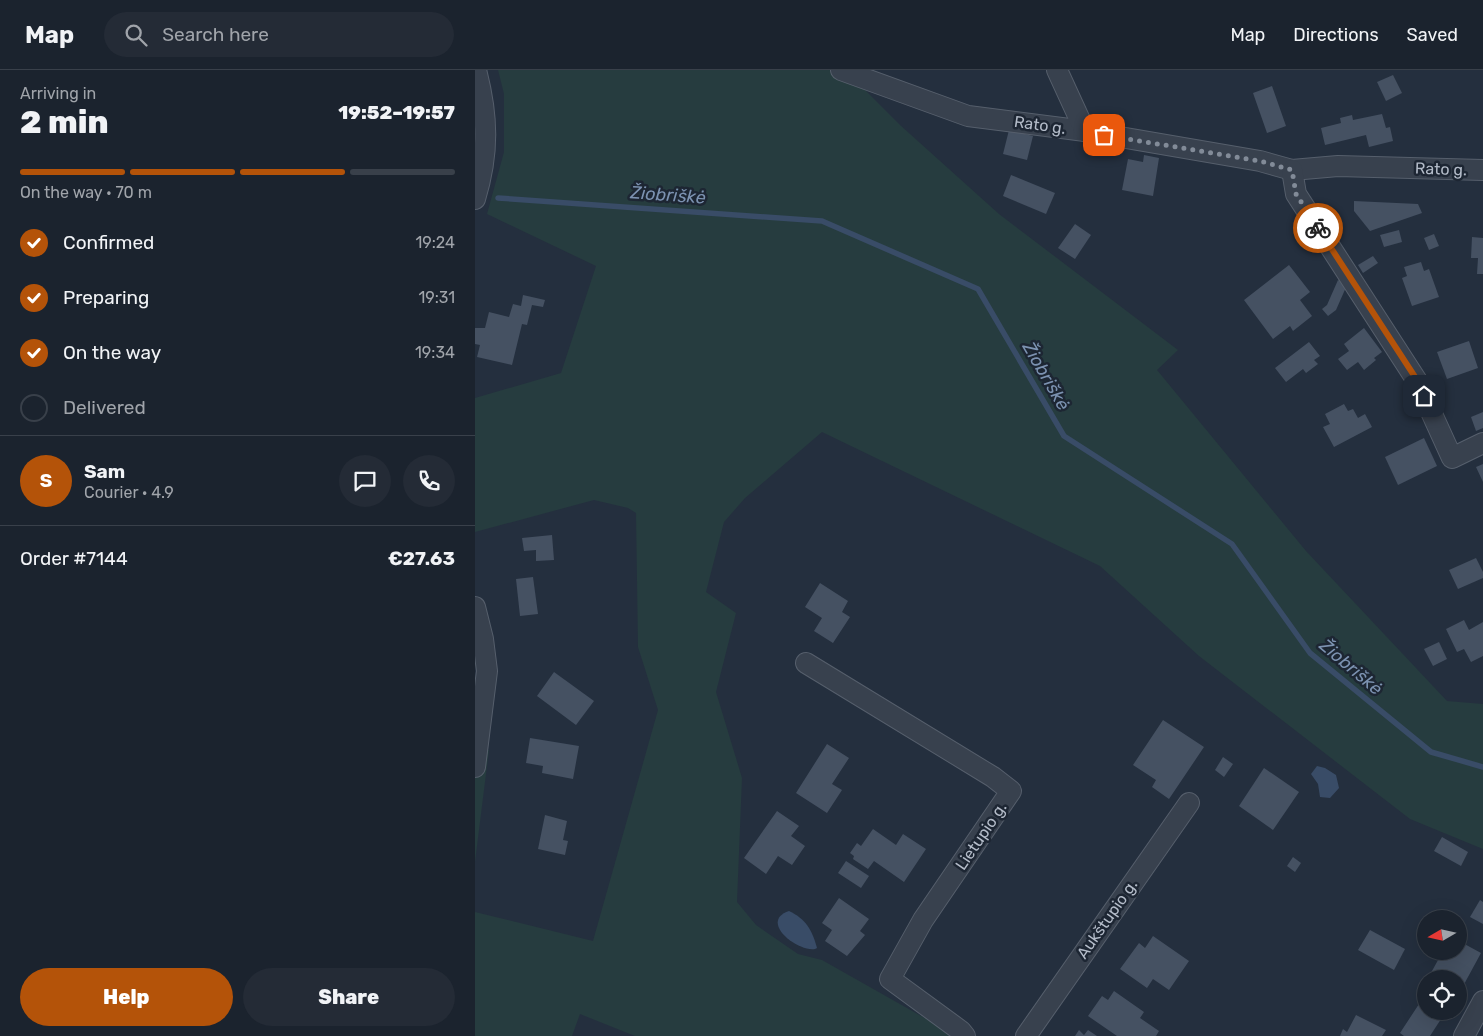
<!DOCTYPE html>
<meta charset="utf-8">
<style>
body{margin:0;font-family:Rubik,sans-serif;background:#242b36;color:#f1f3f6;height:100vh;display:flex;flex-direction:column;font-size:19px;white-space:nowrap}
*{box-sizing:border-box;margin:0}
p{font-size:16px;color:#a0a4aa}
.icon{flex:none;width:28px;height:28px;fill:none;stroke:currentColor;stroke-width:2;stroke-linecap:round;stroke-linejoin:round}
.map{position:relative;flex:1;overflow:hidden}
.panel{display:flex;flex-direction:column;background:#1b232e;width:475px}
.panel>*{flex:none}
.needle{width:32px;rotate:261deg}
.controls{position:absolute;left:942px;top:840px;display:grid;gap:10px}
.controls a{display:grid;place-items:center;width:50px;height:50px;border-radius:50%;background:#1b232e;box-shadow:0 5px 20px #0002,0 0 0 1px #39404a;font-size:25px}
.pin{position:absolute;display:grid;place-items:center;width:42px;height:42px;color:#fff;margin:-21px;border-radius:10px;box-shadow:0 2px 8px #0006}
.courier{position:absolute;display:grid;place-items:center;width:50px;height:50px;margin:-25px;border:4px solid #b45309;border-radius:50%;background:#fff;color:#222;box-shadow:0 1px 6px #0007}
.head em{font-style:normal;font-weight:800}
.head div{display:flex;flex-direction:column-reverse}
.head{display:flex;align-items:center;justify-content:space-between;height:85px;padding:0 20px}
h1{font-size:32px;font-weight:800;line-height:38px}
.bar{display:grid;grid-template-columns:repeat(4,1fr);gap:8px 5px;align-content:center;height:60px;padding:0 20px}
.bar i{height:6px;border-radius:4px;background:#39404a}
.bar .on{background:#b45309}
.bar p{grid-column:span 4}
.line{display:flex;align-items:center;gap:12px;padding:0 20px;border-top:1px solid #39404a}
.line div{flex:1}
.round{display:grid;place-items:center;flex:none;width:52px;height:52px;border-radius:26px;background:#242b36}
ol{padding:0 20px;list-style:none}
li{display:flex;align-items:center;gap:15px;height:55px}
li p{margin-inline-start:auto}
li .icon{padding:5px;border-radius:50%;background:#b45309;color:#fff;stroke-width:4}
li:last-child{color:#a0a4aa}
li i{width:28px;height:28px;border:2px solid #39404a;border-radius:50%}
.action{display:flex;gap:10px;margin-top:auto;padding:10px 20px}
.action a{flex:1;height:58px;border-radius:30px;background:#b45309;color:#fff;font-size:20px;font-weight:800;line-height:58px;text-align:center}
.action a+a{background:#242b36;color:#f1f3f6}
header{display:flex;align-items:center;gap:30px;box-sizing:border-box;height:70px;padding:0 25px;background:#1b232e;border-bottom:1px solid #39404a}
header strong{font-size:24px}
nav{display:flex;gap:28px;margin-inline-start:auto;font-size:18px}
.search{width:350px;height:45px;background:#242b36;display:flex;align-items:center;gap:12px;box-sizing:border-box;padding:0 18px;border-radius:28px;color:#a0a4aa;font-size:19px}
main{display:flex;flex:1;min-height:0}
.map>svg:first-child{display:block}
</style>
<header>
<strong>Map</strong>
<div class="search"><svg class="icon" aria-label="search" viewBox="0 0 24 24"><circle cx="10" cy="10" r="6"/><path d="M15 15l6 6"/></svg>Search here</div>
<nav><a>Map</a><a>Directions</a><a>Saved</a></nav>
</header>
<main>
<section class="panel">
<div class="head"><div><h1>2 min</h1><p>Arriving in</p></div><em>19:52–19:57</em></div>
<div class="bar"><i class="on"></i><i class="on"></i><i class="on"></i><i></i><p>On the way · 70 m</p></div>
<ol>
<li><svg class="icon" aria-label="check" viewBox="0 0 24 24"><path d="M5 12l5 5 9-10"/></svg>Confirmed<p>19:24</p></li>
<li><svg class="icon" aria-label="check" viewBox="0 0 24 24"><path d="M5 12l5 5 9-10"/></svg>Preparing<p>19:31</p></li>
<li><svg class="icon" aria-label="check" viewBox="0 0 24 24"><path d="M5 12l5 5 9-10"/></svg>On the way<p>19:34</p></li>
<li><i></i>Delivered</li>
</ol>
<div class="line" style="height:90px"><b class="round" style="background:#b45309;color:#fff">S</b><div><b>Sam</b><p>Courier · 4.9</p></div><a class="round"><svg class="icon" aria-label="chat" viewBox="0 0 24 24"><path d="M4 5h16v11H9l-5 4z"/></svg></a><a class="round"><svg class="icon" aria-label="phone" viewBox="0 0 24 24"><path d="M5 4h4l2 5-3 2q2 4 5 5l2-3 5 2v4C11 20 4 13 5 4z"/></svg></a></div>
<div class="line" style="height:65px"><div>Order #7144</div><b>€27.63</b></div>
<div class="action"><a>Help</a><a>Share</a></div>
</section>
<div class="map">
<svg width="1008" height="966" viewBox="0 0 1008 966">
<rect width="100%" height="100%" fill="#242f3e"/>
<!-- green -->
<g fill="#263c3f">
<path d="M23,0H370L425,55L524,144L703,280L682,300L831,481L972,631L1008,634V779L935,749L724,586L625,496L347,362L270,428L249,452L231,522L261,543L241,622L267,708L262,832L281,855L323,884L347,890L462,955L475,966H160L105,944L97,966H0V842L118,871L183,640L163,577L161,443L153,438L119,430L0,462V328L86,303L121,196L12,144L29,82V24Z"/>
<path d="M0,679L14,680L0,792Z"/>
</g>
<!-- water -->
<g fill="#394c67">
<path d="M842,696L850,698L861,705L864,718L855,728L845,727L843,714L836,704Z"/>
<path d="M314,841C331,849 337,860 342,878L340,879C321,882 284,851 314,841Z"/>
</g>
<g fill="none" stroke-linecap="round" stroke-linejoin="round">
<!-- stream -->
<path stroke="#394c67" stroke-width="5.5" d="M23,128L347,151L503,219L589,366L757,474L835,583L956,682L1008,697"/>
</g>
<!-- building -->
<g fill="#455162">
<path d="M918,5L927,23L911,31L902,12Z"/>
<path d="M797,16L811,56L792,63L778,23Z"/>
<path d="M907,44L911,58L915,57L918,71L894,77L891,65L850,75L846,58L866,53L865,48L877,45L878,50Z"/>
<path d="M534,60L558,66L552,90L528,84Z"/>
<path d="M669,85L684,88L678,126L647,120L653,89L668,92Z"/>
<path d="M536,105L580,123L571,144L528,126Z"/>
<path d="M879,131L943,134L947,143L895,161L879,141Z"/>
<path d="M600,154L616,165L600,189L583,178Z"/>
<path d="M924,160L927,172L909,177L905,165Z"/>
<path d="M959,164L964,176L954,180L949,168Z"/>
<path d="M997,167L1008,168V204H1002L1003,188H996Z"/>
<path d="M898,186L903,193L888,203L883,195Z"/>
<path d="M946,192L949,201L954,199L964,227L937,236L927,208L932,206L929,197Z"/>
<path d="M814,195L835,222L825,230L837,246L818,261L815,256L798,269L769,230Z"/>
<path d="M863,210L872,215L861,240L853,246L847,239L852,235Z"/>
<path d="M48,225L70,230L68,237L57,235L52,255L47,254L37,295L2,287L5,275L0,274V258H10L14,242L34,247L38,234L46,236Z"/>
<path d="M889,258L907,282L899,288L901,290L889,300L883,292L872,300L863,289L874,281L869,274Z"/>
<path d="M994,271L1003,298L972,309L962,282Z"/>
<path d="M834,272L845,286L839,290L843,294L831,303L828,299L811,312L800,298Z"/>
<path d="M869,334L873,341L878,339L883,348L890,344L897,357L859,377L848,357L855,354L850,344Z"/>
<path d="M1008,342V358L1001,361L996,347Z"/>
<path d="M949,368L962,396L923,415L910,387Z"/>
<path d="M1008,394V412L1001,397Z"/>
<path d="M77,465L79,490L61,491V480L49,481L47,468Z"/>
<path d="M1001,488L1008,502V508L983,519L974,500Z"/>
<path d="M58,507L63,544L45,546L41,509Z"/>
<path d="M345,513L373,531L367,542L375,547L358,573L339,561L347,548L330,537Z"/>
<path d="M989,550L994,560L1008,552V586L996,592L989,579L982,582L971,559Z"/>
<path d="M964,572L972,589L958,596L949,579Z"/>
<path d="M79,602L119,631L101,655L62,626Z"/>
<path d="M688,650L729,677L694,729L677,717L681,710L658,695Z"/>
<path d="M55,668L104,676L98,709L67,703L68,696L51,693Z"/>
<path d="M352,674L374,688L357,714L367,720L352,743L321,723Z"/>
<path d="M748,687L758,694L749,707L740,700Z"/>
<path d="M789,698L824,722L798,760L764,736Z"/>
<path d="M302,741L324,756L316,766L330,776L317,795L303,786L291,804L269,788Z"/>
<path d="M70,745L92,751L88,770L93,771L90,785L63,779Z"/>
<path d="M398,759L421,775L428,764L451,779L429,812L399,791L393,799L378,789L379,786L375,783L382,773L386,776Z"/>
<path d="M967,767L993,782L986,796L959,781Z"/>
<path d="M818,787L826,793L820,802L812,796Z"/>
<path d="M371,791L394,806L386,818L363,803Z"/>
<path d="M364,828L394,849L385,861L390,865L372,886L350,871L357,860L347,853Z"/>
<path d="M1005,830L1008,832V854L995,847Z"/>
<path d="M895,860L930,879L919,900L883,880Z"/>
<path d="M678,866L714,891L694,920L678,909L672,918L645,899L664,873L670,878Z"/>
<path d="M984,871L1006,883L987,918L984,916V909H971L957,901L968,881H984Z"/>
<path d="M639,921L669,942L665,948L684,961L681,966H642L613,946L627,926L633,930Z"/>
<path d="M944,934L951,941L966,949L955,966H929L925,963Z"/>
<path d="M881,945L911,960L907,966H865L868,959L872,962Z"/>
<path d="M604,960L609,965L613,960L622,966H600Z"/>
</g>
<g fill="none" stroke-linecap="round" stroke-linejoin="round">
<defs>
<g id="street">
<path d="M366,0L493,46L610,61L785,91L817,100L863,96L1008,100"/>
<path d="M582,0L610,61"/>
<path d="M817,100L821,124L942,311L977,388L1008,373"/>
<path d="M0,129C14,83 13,46 1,0"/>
<path d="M0,537L8,569L12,601L0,697"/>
<path d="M331,593L518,707L536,721L448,850L415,909L486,961L490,966"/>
<path d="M551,966L714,733"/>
<path d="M989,966L1008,931"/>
</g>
</defs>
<!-- street casing -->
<use href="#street" stroke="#565f6c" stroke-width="22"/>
<!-- street -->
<use href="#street" stroke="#38414e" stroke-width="20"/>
</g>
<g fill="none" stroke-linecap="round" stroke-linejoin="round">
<!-- done -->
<path stroke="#828b98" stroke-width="5" stroke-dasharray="0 9" d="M629,65L785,91L817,100L821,124L843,158"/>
<!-- route -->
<path stroke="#b45309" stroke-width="6" d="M843,158L942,310L949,326"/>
</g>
<g text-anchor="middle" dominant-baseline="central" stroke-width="5" stroke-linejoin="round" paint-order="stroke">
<!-- street labels -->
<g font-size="16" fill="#b4bcc9" stroke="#1d2633">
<text transform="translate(565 55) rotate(8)">Rato g.</text>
<text transform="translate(966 99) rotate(2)">Rato g.</text>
<text transform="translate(506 766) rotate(-56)">Lietupio g.</text>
<text transform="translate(632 849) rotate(-55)">Aukštupio g.</text>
</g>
<!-- water labels -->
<g font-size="18" font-style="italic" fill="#7c92b1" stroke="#1d2633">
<text transform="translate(193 125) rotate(4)">Žiobriškė</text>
<text transform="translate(571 306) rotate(60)">Žiobriškė</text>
<text transform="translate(876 597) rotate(40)">Žiobriškė</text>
</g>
</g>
</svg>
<div class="controls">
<a><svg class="needle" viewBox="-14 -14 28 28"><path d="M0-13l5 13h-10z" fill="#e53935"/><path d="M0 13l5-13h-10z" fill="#a0a4aa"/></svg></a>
<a><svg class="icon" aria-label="locate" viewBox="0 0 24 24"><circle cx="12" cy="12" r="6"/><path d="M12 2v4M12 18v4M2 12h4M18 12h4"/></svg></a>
</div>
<div class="pin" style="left:629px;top:65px;background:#ea580c"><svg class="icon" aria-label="bag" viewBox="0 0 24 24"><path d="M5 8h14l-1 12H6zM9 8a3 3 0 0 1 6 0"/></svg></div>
<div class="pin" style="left:949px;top:326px;background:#1f2937"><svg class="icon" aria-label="home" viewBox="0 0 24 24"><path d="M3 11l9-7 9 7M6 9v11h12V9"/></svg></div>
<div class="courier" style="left:843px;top:158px"><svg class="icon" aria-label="bike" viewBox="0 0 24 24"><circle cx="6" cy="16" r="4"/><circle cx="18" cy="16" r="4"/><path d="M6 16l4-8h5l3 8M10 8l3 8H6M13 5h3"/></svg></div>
</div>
</main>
